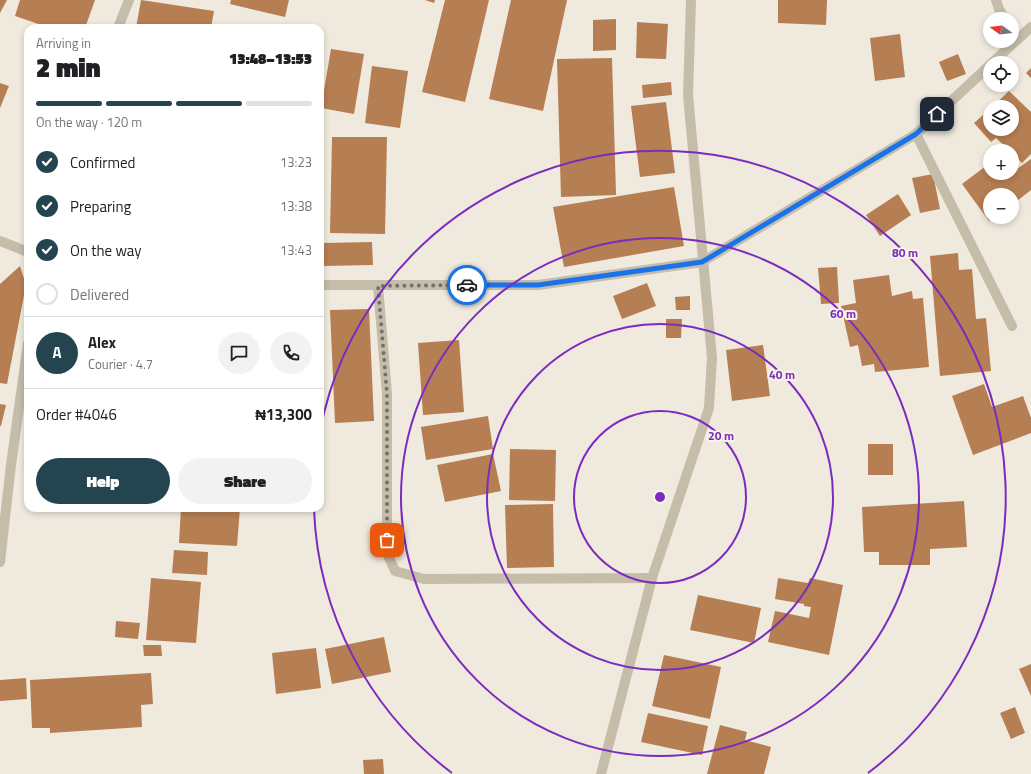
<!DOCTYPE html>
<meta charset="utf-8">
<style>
body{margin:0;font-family:"Titillium Web",sans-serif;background:#f2f2f2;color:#202124;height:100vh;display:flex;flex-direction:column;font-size:15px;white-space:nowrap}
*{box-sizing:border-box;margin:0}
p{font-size:13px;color:#757577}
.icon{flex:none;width:22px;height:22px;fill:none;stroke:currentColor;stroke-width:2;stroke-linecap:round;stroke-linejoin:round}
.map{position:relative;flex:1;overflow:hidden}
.sheet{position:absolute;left:24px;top:24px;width:300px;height:488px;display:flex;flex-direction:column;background:#fff;border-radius:12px;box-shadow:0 2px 6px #0003}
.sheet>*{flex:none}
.needle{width:26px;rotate:285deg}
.tools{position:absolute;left:983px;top:12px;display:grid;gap:8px}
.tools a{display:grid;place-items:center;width:36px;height:36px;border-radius:50%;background:#fff;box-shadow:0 2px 6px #0003;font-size:20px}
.pin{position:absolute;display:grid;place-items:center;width:34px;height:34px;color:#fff;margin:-17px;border-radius:8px;box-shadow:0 2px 6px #0006}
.courier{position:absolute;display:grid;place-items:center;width:40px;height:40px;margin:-20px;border:3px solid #1a73e8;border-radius:50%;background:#fff;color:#222;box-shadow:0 1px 5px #0007}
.summary em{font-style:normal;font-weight:800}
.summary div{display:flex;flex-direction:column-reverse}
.summary{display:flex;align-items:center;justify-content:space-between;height:68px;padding:0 12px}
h1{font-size:26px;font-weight:800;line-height:30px}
.bar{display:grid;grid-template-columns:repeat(4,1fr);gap:6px 4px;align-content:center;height:48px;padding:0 12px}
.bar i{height:5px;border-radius:3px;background:#e0e0e0}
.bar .current{background:#244450}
.bar p{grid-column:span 4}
.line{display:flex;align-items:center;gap:10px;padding:0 12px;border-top:1px solid #e0e0e0}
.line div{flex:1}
.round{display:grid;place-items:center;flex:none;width:42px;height:42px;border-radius:21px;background:#f2f2f2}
ol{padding:0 12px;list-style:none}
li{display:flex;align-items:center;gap:12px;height:44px}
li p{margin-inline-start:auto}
li .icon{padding:4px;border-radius:50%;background:#244450;color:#fff;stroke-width:4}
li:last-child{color:#757577}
li i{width:22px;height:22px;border:2px solid #e0e0e0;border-radius:50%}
.button{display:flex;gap:8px;margin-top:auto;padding:8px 12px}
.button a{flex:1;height:46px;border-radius:24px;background:#244450;color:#fff;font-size:16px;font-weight:800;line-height:46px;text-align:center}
.button a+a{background:#f2f2f2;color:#202124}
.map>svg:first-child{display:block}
</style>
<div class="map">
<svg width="1031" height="774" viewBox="0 0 1031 774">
<rect width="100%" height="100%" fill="#efeadd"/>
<!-- building -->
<g fill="#b67e53">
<path d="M0,0H7L0,13Z"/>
<path d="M20,0H95L85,28H50L15,16Z"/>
<path d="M141,0L214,11L211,28H136Z"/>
<path d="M231,0H289L285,17L230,4Z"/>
<path d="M425,0H435L434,3Z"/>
<path d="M445,0H489L465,102L422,92Z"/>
<path d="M511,0H567L543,111L489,99Z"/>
<path d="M778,0H827L826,25L778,23Z"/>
<path d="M616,19V50L593,51V20Z"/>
<path d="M637,22L668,24L666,59L636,58Z"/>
<path d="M900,34L905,77L875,81L870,38Z"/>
<path d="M331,49L364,54L354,114L321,108Z"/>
<path d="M958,54L966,74L947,81L939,62Z"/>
<path d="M612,58L616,195L561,197L557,59Z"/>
<path d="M372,66L408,71L400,128L365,123Z"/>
<path d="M1031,68V78L1026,73Z"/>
<path d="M671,82L672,95L643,98L642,85Z"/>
<path d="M0,83L9,86L0,108Z"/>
<path d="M1009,91L1031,112V154L1022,163L1012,153V151H1010L996,138L991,142L974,123L990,109V129H1012V107H992Z"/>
<path d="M666,102L675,173L640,177L631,106Z"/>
<path d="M332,137H387L385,234L330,233Z"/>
<path d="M1031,159V190L1012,205V195H990V217H995L989,221L962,184L990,163V173H1012V163L1017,169Z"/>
<path d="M933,174L940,209L920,213L912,178Z"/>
<path d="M674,187L684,246L564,267L553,207Z"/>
<path d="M898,194L911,215L880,236L866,215Z"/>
<path d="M372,242L373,265L323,266V243Z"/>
<path d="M958,253L959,270L972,269L976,319L986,318L991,371L940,376L930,256Z"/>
<path d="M20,266L26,285L7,384L0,383V284Z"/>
<path d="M837,267L839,303L821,304L818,268Z"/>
<path d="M889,275L892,296L912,291L913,299L923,298L929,367L875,372L874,364L862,366L858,345L850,347L841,306L856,303L853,280Z"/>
<path d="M647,283L656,306L622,319L613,296Z"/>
<path d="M690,296V310H676L675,297Z"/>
<path d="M369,309L374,421L335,423L330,310Z"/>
<path d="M666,319H682L681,338H666Z"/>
<path d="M459,340L464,412L423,415L418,343Z"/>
<path d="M763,345L770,396L732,401L726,350Z"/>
<path d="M320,381H322L321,395H320Z"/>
<path d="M984,384L992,407L1023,396L1031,418V433L973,455L952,396Z"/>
<path d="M0,404L6,405L1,426H0Z"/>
<path d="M488,416L493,449L426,460L421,427Z"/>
<rect x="868" y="444" width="25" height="31"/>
<path d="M510,449L556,450L555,501L509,500Z"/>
<path d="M493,454L501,491L445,502L437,465Z"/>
<path d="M964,501L967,547L930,549V565H879V552H864L862,507Z"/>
<path d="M553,504L554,567L507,568L505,505Z"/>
<path d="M181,508H240L237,546L179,543Z"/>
<path d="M174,550L208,552L207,575L172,573Z"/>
<path d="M151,578L201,582L196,643L146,640Z"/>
<path d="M778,578L808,583L810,578L843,585L829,655L768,642L775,611L809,618L811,607L804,606V604L775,599Z"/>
<path d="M698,595L761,608L754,643L690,630Z"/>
<path d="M116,621L140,623L138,639L115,637Z"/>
<path d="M384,637L391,672L332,684L325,649Z"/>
<path d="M143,645H161L162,656H144Z"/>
<path d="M316,648L321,688L276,694L272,653Z"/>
<path d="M664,655L721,667L710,719L652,706Z"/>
<path d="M1031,664V696L1019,669Z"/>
<path d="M151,673L153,704L141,705L142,727L50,733V728H32L30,680Z"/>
<path d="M26,678L27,699L0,701V680Z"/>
<path d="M1015,707L1025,733L1011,739L1000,713Z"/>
<path d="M648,713L708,726L702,755L641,742Z"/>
<path d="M720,725L747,732L745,740L771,747L764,774H707Z"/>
<path d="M383,759L384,774H364L363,760Z"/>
</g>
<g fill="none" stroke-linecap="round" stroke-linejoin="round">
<!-- street -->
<g stroke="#c5bcaa" stroke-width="10">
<path d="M996,0L999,9L1005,19"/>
<path d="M118,28L129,0"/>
<path d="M1012,31L1017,40"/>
<path d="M992,63L1031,27"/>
<path d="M916,134L1012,326"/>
<path d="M0,241L28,252"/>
<path d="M320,285H538L702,262L916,134L990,65"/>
<path d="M378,286L387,394V553L395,571L424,579L652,578"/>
<path d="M0,562L11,465L28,343"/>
<path d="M601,774L652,578L709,408L712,358L688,95L691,0"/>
</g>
</g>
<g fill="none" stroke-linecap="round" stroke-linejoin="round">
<!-- done -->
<path stroke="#757068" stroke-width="4" stroke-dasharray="0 7.2" d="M387,540V394L378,286L467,285"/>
<!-- route -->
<path stroke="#1a73e8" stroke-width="5" d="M467,285H538L702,262L916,134L937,114"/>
</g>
<!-- distance rings -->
<g fill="none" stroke="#7b2cbf" stroke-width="2">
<circle cx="660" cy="497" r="86"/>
<circle cx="660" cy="497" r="173"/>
<circle cx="660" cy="497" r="259"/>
<path d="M452 773A346 346 0 0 1 314 509M320 431A346 346 0 1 1 868 773"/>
</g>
<circle cx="660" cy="497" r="6" fill="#7b2cbf" stroke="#f7f3e8" stroke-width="2"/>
<g font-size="12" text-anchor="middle" font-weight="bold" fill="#7b2cbf" stroke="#f7f3e8" stroke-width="4" stroke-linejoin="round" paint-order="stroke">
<text x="905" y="257">80 m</text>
<text x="843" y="318">60 m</text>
<text x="782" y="379">40 m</text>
<text x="721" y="440">20 m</text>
</g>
</svg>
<div class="tools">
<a><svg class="needle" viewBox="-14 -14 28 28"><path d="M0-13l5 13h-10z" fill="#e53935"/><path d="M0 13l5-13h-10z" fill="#757577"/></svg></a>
<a><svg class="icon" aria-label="locate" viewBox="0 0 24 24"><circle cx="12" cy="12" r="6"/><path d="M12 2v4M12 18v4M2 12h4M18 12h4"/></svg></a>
<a><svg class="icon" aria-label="layers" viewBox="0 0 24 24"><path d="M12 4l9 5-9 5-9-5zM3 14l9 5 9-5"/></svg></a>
<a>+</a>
<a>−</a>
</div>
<div class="pin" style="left:387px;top:540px;background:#ea580c"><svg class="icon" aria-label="bag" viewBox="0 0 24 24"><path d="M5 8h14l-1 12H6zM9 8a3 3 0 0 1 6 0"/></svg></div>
<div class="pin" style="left:937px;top:114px;background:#1f2937"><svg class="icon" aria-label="home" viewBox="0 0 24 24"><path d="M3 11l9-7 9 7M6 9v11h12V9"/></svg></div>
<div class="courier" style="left:467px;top:285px"><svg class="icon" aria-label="car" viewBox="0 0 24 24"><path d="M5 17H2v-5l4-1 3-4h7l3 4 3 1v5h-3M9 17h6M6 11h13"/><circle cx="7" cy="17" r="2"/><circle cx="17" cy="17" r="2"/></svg></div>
<section class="sheet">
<div class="summary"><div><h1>2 min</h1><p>Arriving in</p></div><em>13:48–13:53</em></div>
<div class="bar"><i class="current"></i><i class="current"></i><i class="current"></i><i></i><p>On the way · 120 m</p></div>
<ol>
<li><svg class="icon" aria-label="check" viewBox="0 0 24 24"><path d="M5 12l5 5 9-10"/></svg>Confirmed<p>13:23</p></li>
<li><svg class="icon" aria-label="check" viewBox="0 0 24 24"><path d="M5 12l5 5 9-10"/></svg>Preparing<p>13:38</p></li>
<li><svg class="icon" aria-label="check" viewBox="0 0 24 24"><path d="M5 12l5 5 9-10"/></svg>On the way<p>13:43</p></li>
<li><i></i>Delivered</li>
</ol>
<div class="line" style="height:72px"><b class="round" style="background:#244450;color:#fff">A</b><div><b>Alex</b><p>Courier · 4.7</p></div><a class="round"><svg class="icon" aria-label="chat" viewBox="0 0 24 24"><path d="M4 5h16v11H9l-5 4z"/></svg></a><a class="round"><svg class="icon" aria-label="phone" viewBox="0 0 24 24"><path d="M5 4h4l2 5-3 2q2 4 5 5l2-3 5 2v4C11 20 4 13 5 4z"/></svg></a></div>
<div class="line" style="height:52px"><div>Order #4046</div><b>₦13,300</b></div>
<div class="button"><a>Help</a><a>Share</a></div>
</section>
</div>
